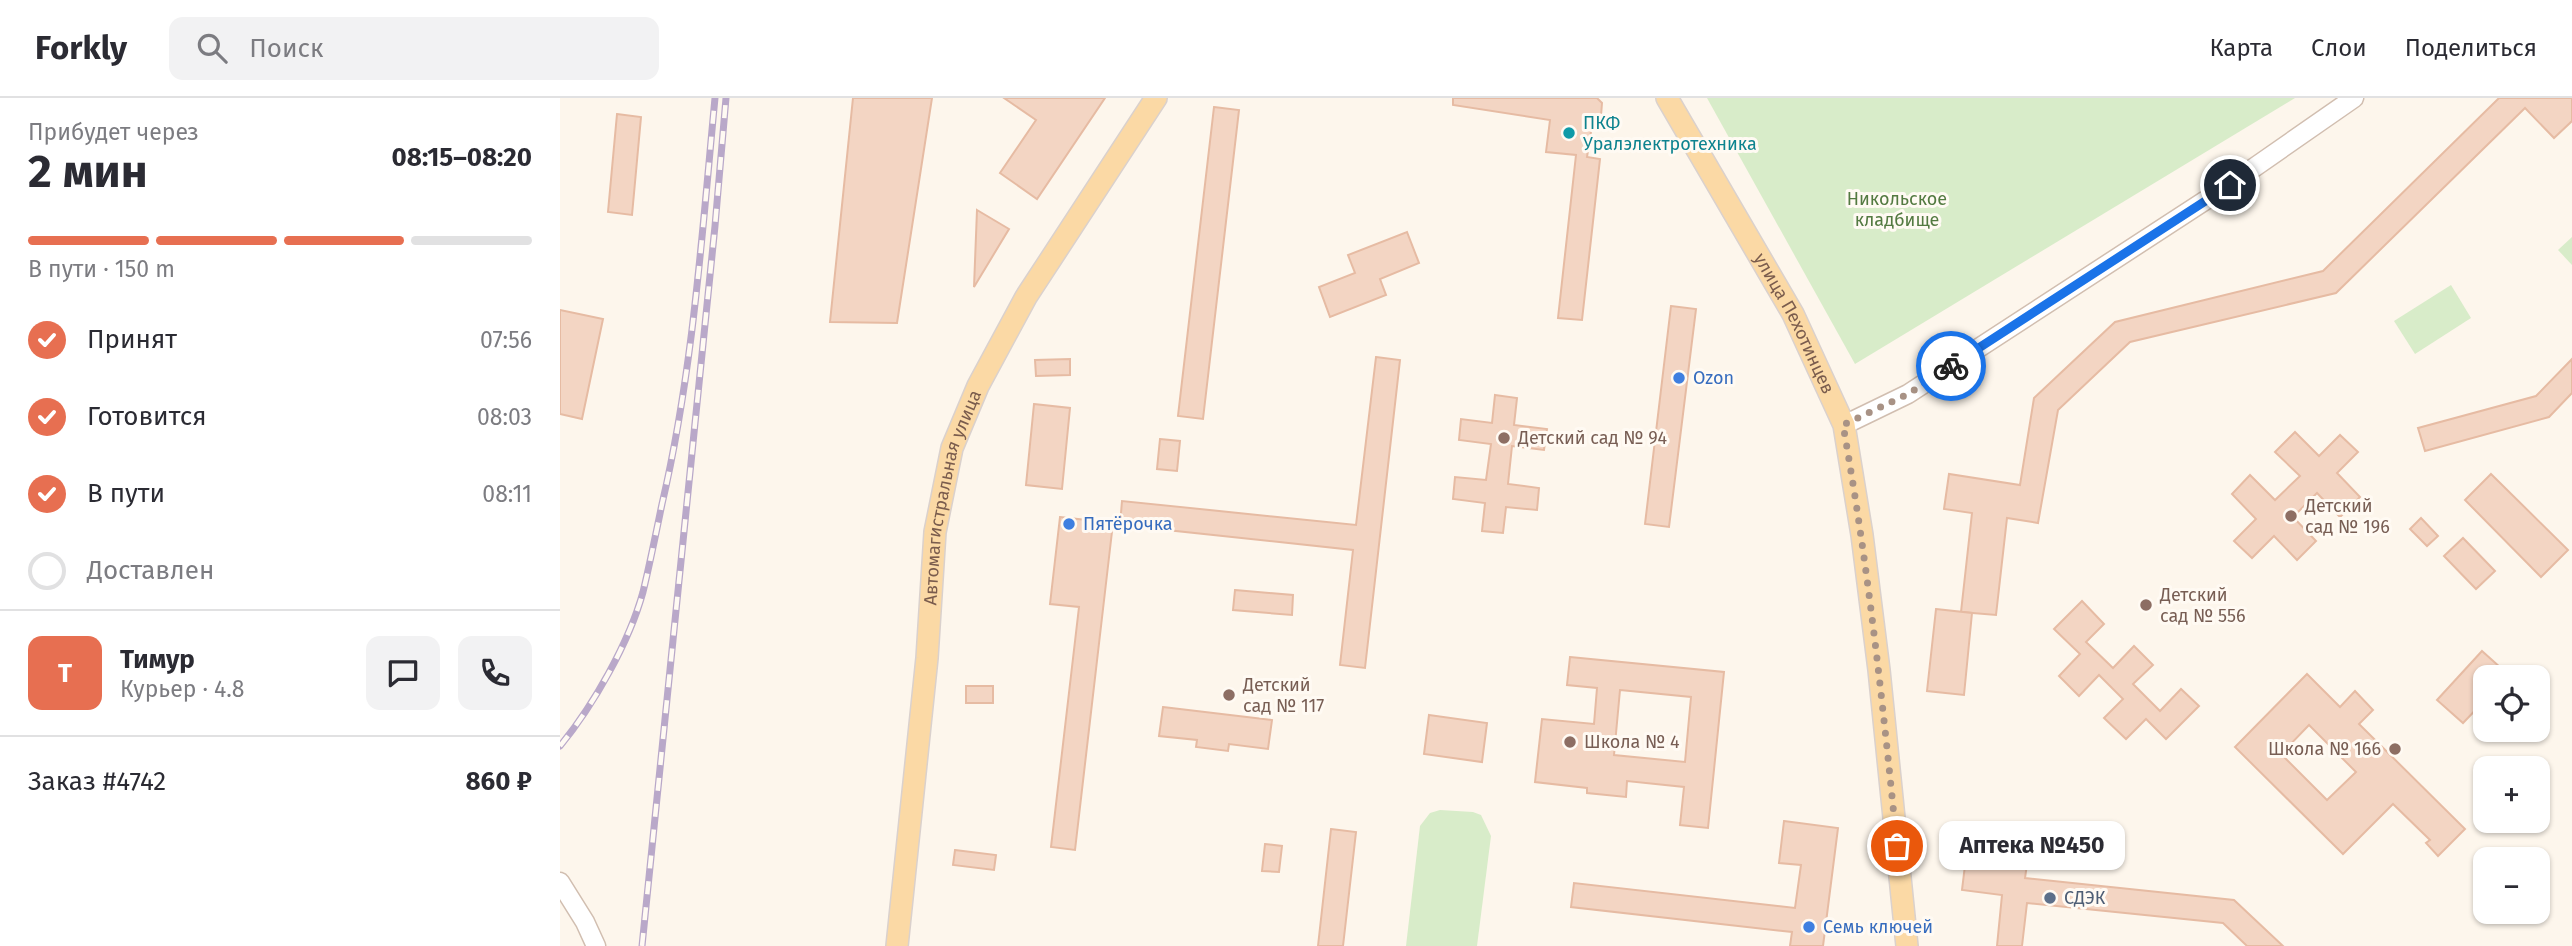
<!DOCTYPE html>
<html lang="ru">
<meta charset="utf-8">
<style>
body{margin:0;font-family:"Fira Sans",sans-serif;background:#f2f2f3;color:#2b2b33;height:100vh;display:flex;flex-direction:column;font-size:26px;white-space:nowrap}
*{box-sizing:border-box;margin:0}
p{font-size:23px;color:#7c7c81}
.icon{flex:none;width:38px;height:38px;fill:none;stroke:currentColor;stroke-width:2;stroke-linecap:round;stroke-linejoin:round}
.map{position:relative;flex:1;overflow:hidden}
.panel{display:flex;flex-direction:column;background:#fff;width:560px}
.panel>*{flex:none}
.buttons{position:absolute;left:1913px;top:567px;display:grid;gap:14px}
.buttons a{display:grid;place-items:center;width:77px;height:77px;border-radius:14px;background:#fff;box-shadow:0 2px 5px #0004;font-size:35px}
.pin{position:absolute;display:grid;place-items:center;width:60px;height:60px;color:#fff;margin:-30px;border:4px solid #fff;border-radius:50%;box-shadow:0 2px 7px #0007}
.courier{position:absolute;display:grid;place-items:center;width:70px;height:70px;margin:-35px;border:5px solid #1a73e8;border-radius:50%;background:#fff;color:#222;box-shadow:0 2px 9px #0007}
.bubble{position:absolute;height:49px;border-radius:14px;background:#fff;box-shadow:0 2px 5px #0004;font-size:23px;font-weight:700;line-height:49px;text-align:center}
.overview em{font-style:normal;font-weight:700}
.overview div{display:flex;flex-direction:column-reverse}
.overview{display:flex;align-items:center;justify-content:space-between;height:119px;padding:0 28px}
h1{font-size:46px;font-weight:700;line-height:52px}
.bar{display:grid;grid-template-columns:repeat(4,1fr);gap:10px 7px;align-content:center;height:84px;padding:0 28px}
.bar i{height:9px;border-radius:5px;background:#e1e1e2}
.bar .on{background:#e76f51}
.bar p{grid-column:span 4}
.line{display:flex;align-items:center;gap:18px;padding:0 28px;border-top:2px solid #e1e1e2}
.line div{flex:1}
.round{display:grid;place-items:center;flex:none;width:74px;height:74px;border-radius:14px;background:#f2f2f3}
ol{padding:0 28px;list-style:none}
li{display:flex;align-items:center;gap:21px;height:77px}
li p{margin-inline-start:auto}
li .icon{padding:7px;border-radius:50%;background:#e76f51;color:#fff;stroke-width:4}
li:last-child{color:#7c7c81}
li i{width:38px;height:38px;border:4px solid #e1e1e2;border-radius:50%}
header{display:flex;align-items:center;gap:42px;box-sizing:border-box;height:98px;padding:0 35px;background:#fff;border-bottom:2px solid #e1e1e2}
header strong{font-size:33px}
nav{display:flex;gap:38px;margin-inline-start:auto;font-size:24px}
.search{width:490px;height:63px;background:#f2f2f3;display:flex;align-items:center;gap:18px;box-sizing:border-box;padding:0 24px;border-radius:14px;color:#7c7c81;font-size:26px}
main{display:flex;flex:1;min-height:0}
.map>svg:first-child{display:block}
</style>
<header>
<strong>Forkly</strong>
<div class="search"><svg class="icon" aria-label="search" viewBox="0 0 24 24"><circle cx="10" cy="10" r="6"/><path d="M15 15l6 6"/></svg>Поиск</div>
<nav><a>Карта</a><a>Слои</a><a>Поделиться</a></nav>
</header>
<main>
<section class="panel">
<div class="overview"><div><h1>2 мин</h1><p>Прибудет через</p></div><em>08:15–08:20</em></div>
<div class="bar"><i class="on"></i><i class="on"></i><i class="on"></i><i></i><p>В пути · 150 m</p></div>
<ol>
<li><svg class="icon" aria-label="check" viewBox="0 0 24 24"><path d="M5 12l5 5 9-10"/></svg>Принят<p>07:56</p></li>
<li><svg class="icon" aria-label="check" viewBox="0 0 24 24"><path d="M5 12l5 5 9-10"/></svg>Готовится<p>08:03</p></li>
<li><svg class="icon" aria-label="check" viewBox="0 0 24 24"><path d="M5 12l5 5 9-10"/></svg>В пути<p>08:11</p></li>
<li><i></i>Доставлен</li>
</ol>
<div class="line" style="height:126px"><b class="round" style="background:#e76f51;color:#fff">Т</b><div><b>Тимур</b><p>Курьер · 4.8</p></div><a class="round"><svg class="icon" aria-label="chat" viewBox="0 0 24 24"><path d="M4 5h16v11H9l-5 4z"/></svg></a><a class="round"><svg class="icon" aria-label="phone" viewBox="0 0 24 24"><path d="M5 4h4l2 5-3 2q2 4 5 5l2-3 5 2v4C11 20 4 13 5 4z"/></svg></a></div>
<div class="line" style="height:91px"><div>Заказ #4742</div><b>860 ₽</b></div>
</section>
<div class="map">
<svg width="2012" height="848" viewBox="0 0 2012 848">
<rect width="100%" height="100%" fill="#fdf6ec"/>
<!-- green -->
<g fill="#d8ecc9">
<path d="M1147,0H1735L1295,266Z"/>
<path d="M2012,139V167L1998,152Z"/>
<path d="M1891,187L1911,220L1855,256L1834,223Z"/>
<path d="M880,712L913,714L921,717L931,738L917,848H846L860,728L870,715Z"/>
</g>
<!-- building -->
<g fill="#f3d5c3" stroke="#e6bba3" stroke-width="2" fill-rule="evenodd">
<path d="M293,0H372L337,225L270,224Z"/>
<path d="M444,0H545L477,101L440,75L476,22Z"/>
<path d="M893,0H1037L1042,5L1041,18L1032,27L1027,59L1040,61L1022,222L998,220L1016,57L986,54L990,22L893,7Z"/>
<path d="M1939,0H2012V23L1994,40L1965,10L1776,195L1570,244L1498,312L1478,425L1447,420L1436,517L1401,514L1412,415L1384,411L1389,376L1460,387L1474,300L1555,224L1763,173Z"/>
<path d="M654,9L679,12L643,321L618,318Z"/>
<path d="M57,16L81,19L72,117L48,114Z"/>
<path d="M417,112L449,131L414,189Z"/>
<path d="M847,134L859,165L820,181L826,197L770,219L759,189L795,175L788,157Z"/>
<path d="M1111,208L1136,211L1109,429L1085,426Z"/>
<path d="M0,212L43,221L22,321L0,316Z"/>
<path d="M816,259L840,262L805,570L780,567L793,452L560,427L562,403L796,427Z"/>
<path d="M510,261V277L476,278L475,262Z"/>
<path d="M2012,261V295L1989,319L1865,353L1858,330L1976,298Z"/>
<path d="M935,297L957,300L954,327L987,331L984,352L952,348L948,386L979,390L977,412L946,409L943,435L922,433L925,405L893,401L895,379L926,382L931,346L899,342L901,321L932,325Z"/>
<path d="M474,306L510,310L502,391L466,387Z"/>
<path d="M1735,334L1759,358L1780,337L1798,354L1777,375L1800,399L1780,419L1757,395L1733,419L1756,443L1737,462L1714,438L1692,460L1674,443L1696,421L1672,396L1690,377L1715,402L1740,378L1715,354Z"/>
<path d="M600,341L620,343L617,373L597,371Z"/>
<path d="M1931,376L2008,452L1981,479L1905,402Z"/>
<path d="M500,419L553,425L515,752L491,749L519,509L490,506Z"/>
<path d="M1861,420L1878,438L1867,448L1850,431Z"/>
<path d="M1903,440L1935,473L1916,491L1884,458Z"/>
<path d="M675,492L733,497L732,517L673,512Z"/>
<path d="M1522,503L1544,526L1526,544L1553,570L1574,548L1593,567L1573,586L1600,613L1621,591L1639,608L1606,641L1586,621L1566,641L1544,620L1563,601L1539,577L1519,598L1499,578L1520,556L1494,531Z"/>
<path d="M1376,511L1412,515L1404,597L1367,593Z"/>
<path d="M1922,553L1951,579H1925V602L1903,625L1877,602Z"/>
<path d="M1010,559L1164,574L1148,730L1120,727L1124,689L1067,683L1066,699L1027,695V690L975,684L982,621L1034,626L1037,590L1007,587ZM1060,592L1131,599L1125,664L1054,657Z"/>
<path d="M1747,576L1780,609L1795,593L1813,612L1799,626L1905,731L1878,758L1866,745L1870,742L1833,706L1783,756L1675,649ZM1749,627L1796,674L1767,702L1721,656Z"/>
<rect x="406" y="588" width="27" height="17"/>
<path d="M603,609L712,622L708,651L669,646L668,653L636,649L637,642L599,638Z"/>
<path d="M869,617L927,625L922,664L864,656Z"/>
<path d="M1224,723L1278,730L1263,848H1230L1232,834L1011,809L1014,785L1235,810L1241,767L1219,765Z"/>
<path d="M771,731L796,734L783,848H758Z"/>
<path d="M1408,743L1469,752L1465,780L1674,802L1723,848H1687L1663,825L1467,805L1462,848H1437L1442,797L1402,792Z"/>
<path d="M705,746L722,748L719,774L702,773Z"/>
<path d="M395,752L436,757L434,772L393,767Z"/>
</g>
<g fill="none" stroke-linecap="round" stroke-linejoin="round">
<defs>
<g id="minor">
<path d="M1284,327L1348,296L1669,87L1794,0"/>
<path d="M0,784L25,824L36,848"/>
</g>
<g id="major">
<path id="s1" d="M1107,0L1233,216L1284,327L1302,437L1319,572L1347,848"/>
<path id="s2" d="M337,848L367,560L375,434L392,350L418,288L466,199L596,0"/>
</g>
</defs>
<!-- minor casing -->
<use href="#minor" stroke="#d1beb0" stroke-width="21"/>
<!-- major casing -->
<use href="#major" stroke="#dad1cd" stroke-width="24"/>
<!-- minor -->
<use href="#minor" stroke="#fff" stroke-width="18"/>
<!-- major -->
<use href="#major" stroke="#fbd9a5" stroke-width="21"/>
<defs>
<g id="rail">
<path d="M0,648C33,608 69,545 83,494C90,465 96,435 102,406C133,273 142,136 155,0"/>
<path d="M82,848L155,128L166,0"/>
</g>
</defs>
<!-- rail casing -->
<use href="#rail" stroke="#b9a8c9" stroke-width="7"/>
<!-- rail -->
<use href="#rail" stroke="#fffaf3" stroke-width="4.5" stroke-dasharray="13" stroke-linecap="butt"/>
</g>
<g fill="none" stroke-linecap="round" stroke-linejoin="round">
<!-- done -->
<path stroke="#a89285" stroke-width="7" stroke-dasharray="0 12.6" d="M1337,748C1323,607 1308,466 1283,327L1348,296L1391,268"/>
<!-- route -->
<path stroke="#1a73e8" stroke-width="9" d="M1391,268L1670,87"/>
</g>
<!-- markers -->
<circle fill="#0f9aa8" stroke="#fffaf3" stroke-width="2.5" cx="1009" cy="35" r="7"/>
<g fill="#3f7fe0" stroke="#fffaf3" stroke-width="2.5">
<circle cx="1119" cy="280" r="7"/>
<circle cx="509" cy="426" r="7"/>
<circle cx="1249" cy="829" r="7"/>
</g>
<g fill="#8d6e63" stroke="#fffaf3" stroke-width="2.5">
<circle cx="944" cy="340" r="7"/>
<circle cx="1731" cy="418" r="7"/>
<circle cx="1586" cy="507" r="7"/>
<circle cx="669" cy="597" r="7"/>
<circle cx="1010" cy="644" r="7"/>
<circle cx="1835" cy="651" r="7"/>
</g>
<circle fill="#5c6f8a" stroke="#fffaf3" stroke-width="2.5" cx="1490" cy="800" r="7"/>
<g text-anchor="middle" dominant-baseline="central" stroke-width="6" stroke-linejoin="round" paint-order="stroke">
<!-- culture labels -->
<g font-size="18" fill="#0d838f" stroke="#fffaf3" text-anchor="start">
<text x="1023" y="25">ПКФ<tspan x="1023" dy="21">Уралэлектротехника</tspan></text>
</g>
<!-- park labels -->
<g font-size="18" fill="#537a41" stroke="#fffaf3">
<text x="1337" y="101">Никольское<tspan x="1337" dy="21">кладбище</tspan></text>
</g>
<!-- street labels -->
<g font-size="18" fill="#7a5c4d" stroke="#fffaf3">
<text stroke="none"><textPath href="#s1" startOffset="259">улица Пехотинцев</textPath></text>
<text stroke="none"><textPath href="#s2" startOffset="453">Автомагистральная улица</textPath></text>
</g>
<!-- shop labels -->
<g font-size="18" fill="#366cbe" stroke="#fffaf3" text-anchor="start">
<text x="1133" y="280">Ozon</text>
<text x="523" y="426">Пятёрочка</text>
<text x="1263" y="829">Семь ключей</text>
</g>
<!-- education labels -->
<g font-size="18" fill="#785e54" stroke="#fffaf3" text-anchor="start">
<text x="958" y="340">Детский сад № 94</text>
<text x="1745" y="408">Детский<tspan x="1745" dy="21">сад № 196</tspan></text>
<text x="1600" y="497">Детский<tspan x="1600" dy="21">сад № 556</tspan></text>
<text x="683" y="587">Детский<tspan x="683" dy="21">сад № 117</tspan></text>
<text x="1024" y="644">Школа № 4</text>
<text x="1821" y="651" text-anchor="end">Школа № 166</text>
</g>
<!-- service labels -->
<g font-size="18" fill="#4e5e75" stroke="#fffaf3" text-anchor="start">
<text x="1504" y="800">СДЭК</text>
</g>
</g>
</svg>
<div class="buttons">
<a><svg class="icon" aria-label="locate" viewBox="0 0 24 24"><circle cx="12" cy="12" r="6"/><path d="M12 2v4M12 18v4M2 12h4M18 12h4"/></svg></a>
<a>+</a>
<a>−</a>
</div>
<div class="pin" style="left:1337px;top:748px;background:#ea580c"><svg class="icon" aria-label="bag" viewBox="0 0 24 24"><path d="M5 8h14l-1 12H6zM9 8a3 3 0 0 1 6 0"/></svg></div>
<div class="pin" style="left:1670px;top:87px;background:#1f2937"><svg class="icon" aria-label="home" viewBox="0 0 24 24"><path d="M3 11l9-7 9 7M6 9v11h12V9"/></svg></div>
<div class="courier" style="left:1391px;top:268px"><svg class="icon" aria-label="bike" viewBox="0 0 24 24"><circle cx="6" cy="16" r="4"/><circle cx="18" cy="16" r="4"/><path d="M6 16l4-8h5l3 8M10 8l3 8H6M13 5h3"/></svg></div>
<div class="bubble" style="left:1379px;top:723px;width:186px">Аптека №450</div>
</div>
</main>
